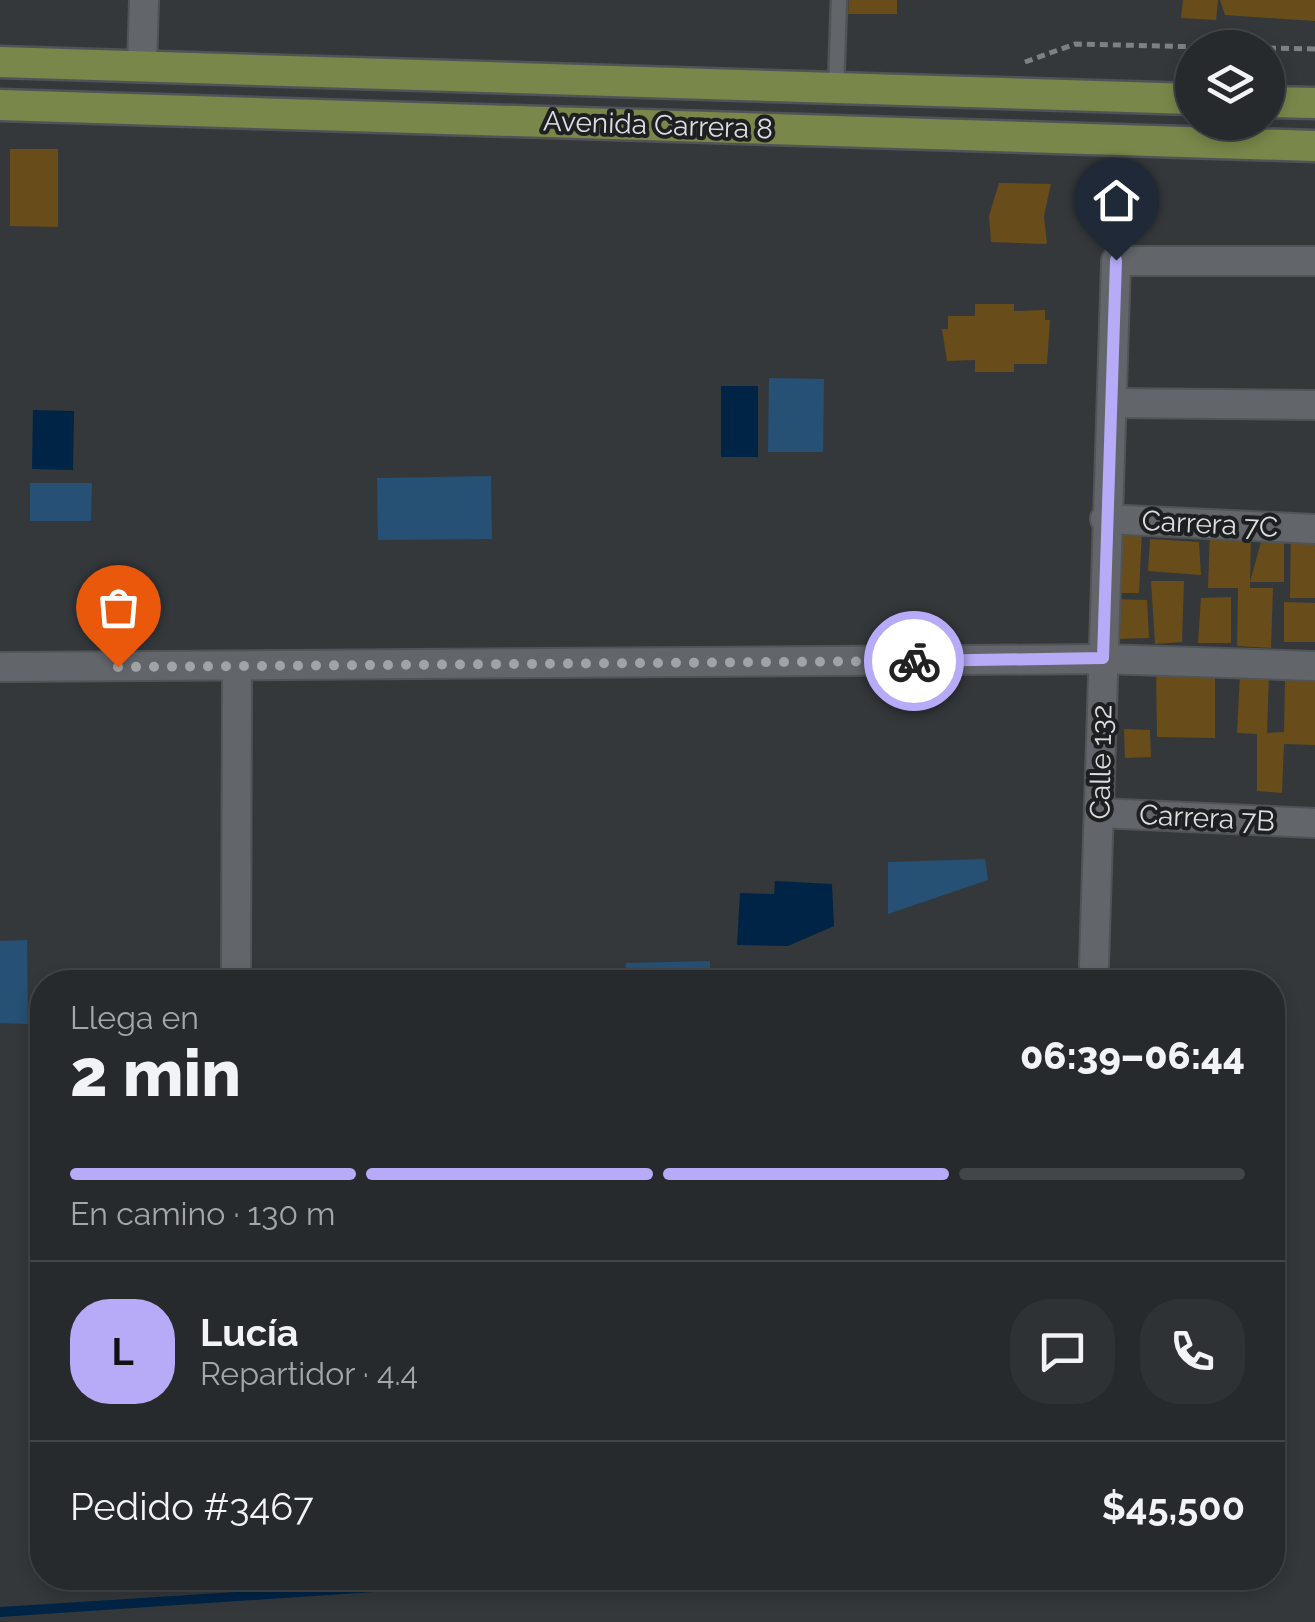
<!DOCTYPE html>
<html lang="es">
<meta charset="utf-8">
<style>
body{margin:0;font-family:Raleway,sans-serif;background:#2f3234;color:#f1f3f6;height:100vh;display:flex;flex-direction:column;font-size:38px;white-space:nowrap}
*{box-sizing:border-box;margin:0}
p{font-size:32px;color:#a4a7a9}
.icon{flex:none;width:55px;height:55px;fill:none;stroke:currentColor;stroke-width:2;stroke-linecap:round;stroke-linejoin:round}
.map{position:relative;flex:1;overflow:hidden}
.details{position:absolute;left:30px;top:970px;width:1255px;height:620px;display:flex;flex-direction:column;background:#272a2c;border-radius:40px;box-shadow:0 5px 15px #0003,0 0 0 2px #434648}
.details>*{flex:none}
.controls{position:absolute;left:1175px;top:30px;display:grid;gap:20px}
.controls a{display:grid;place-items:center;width:110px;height:110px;border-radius:50%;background:#272a2c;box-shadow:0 5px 15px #0003,0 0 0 2px #434648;font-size:50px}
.pin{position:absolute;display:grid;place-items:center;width:85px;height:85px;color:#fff;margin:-102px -42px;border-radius:50% 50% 50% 0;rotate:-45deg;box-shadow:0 0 10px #0007}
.pin .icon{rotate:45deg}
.courier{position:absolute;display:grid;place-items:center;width:100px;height:100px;margin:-50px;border:8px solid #b7abf8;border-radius:50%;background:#fff;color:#222;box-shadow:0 2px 12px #0007}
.head em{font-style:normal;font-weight:800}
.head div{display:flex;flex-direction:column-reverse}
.head{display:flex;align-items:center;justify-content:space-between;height:170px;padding:0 40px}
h1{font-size:65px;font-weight:800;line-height:75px}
.bar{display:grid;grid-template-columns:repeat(4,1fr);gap:15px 10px;align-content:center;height:120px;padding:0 40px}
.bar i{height:12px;border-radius:8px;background:#434648}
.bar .on{background:#b7abf8}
.bar p{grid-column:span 4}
.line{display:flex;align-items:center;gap:25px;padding:0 40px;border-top:2px solid #434648}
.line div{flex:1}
.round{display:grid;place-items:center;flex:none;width:105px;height:105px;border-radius:40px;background:#2f3234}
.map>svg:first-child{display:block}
</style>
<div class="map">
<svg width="1315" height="1622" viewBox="0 0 1315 1622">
<rect width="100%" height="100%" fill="#34383b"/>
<!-- green -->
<g fill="#265074">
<path d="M769,378L824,379L823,452H768Z"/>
<path d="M491,476L492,539L378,540L377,478Z"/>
<path d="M30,483H92L91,521H30Z"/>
<path d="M985,859L988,880L888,914V862Z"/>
<path d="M27,940L28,1024L0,1023V941Z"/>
<path d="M710,961V982H625L626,963Z"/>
</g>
<!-- water -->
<g fill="#002446">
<rect x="721" y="386" width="37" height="71"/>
<path d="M33,410L74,411L73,470L32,469Z"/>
<path d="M775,881L832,884L834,926L788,946L737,945L740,893L774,894Z"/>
<path d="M456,1578L433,1588L0,1617V1607Z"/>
</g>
<!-- building -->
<g fill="#684c19">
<path d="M849,0H897V14H848Z"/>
<path d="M1183,0H1218L1216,20L1181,18Z"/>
<path d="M1220,0H1315V21L1225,15Z"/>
<path d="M10,149H58V227L10,226Z"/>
<path d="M999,183L1051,184L1044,216L1047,244L991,242L989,216Z"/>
<path d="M975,304H1014V311L1045,310V320H1050L1047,364H1014V372H975V360L947,361L942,329H948V316H975Z"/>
<path d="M1108,530H1142L1139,593H1108Z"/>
<path d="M1210,530L1251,532L1250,588H1273L1271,648L1237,646L1238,588H1208Z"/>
<path d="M1291,530H1315V598H1290Z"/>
<path d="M1150,539L1199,542L1201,575L1148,571Z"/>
<path d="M1261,542H1284V582H1250Z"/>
<path d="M1151,581H1184L1182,642L1155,644Z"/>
<path d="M1231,597V643H1198L1201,598Z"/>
<path d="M1115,599L1147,600L1149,638L1115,639Z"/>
<path d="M1284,602L1315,603V642H1284Z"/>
<path d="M1156,668H1186V676H1215V738L1157,737Z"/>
<path d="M1240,674L1269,675L1267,733L1284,732L1285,678L1315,677V745L1284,744L1282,793L1257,791V734L1237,733Z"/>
<path d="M1124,729L1150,730L1151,757L1125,758Z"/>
</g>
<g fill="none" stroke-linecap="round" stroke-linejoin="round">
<defs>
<path id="lane" d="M836,88L839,0"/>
<g id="street">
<path d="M142,67L144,0"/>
<path d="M1112,403L1315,405"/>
<path d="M1105,519L1315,529"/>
<path d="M0,667L1103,659L1315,666"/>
<path d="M1100,813L1315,823"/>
<path d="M1094,965L1116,261H1315"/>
<path d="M236,982L237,667"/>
</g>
<g id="primary">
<path d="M0,62L1192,99"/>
<path d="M1268,102L1315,103"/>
<path d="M0,105L1315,146"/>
</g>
</defs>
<!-- lane casing -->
<use href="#lane" stroke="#515457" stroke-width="19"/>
<!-- street casing -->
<use href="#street" stroke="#515457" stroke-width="32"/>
<!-- primary casing -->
<use href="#primary" stroke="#515457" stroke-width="35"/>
<!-- path -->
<g stroke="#7d8183" stroke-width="5" stroke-dasharray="8 5" stroke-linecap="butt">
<path d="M1268,48L1315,49"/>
<path d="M1025,62L1075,44L1248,48"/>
</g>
<!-- lane -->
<use href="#lane" stroke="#62666b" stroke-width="14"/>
<!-- street -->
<use href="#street" stroke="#62666b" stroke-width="28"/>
<!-- primary -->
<use href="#primary" stroke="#79884a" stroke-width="30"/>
</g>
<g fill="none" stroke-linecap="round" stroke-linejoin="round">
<!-- done -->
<path stroke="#a1a4a6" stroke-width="10" stroke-dasharray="0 18" d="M118,667L914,661"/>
<!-- route -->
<path stroke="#b7abf8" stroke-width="12" d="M914,661L1103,658L1116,260"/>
</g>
<g text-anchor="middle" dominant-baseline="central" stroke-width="8" stroke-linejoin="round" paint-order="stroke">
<!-- street labels -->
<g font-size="28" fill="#dbdee0" stroke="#1d1f21">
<text transform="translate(658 125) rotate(2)">Avenida Carrera 8</text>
<text transform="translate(1210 524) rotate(3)">Carrera 7C</text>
<text transform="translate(1101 762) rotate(-89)">Calle 132</text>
<text transform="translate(1207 818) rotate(3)">Carrera 7B</text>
</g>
</g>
</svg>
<div class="controls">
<a><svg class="icon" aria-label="layers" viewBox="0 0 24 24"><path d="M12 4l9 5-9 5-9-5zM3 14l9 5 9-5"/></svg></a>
</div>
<div class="pin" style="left:118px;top:667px;background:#ea580c"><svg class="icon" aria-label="bag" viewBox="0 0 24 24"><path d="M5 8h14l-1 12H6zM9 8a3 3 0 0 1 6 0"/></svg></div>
<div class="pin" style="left:1116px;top:260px;background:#1f2937"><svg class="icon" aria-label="home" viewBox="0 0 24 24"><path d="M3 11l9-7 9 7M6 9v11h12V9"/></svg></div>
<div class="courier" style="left:914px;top:661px"><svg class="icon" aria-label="bike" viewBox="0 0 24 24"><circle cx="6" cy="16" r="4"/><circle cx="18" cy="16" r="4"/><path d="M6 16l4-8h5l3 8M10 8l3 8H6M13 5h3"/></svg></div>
<section class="details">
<div class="head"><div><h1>2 min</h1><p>Llega en</p></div><em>06:39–06:44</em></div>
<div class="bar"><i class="on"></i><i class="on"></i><i class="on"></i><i></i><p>En camino · 130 m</p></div>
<div class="line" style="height:180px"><b class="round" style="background:#b7abf8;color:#111">L</b><div><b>Lucía</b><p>Repartidor · 4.4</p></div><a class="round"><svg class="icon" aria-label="chat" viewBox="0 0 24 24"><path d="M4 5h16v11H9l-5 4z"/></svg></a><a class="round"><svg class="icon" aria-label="phone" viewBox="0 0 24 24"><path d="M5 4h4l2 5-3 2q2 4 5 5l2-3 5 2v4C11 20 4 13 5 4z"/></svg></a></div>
<div class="line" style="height:130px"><div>Pedido #3467</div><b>$45,500</b></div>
</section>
</div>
